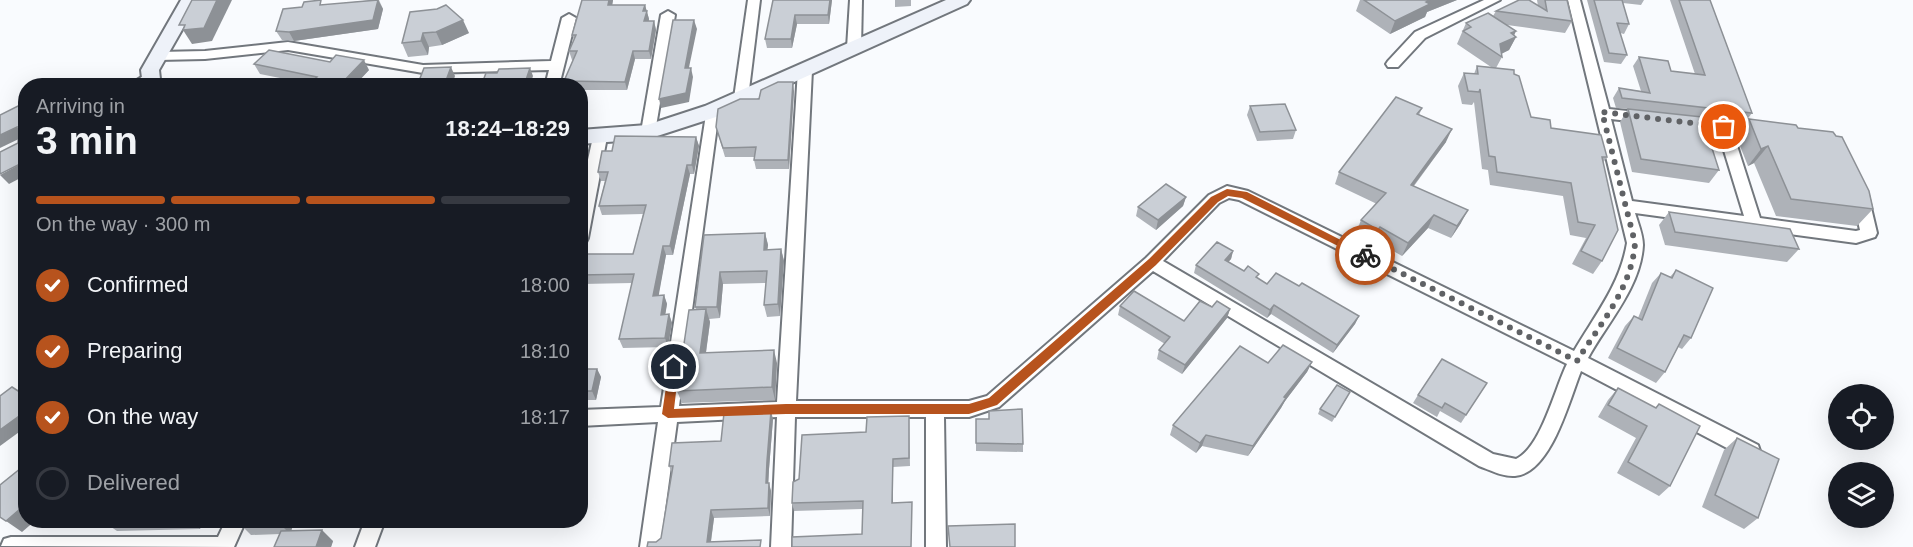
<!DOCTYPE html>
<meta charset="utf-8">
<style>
body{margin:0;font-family:Helvetica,sans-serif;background:#20242c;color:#f1f3f6;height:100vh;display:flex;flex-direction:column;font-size:22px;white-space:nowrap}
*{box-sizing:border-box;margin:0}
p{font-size:20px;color:#9ea1a6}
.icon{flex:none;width:33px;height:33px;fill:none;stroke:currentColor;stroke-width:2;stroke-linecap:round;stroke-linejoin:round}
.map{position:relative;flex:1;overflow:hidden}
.details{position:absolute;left:18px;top:78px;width:570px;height:450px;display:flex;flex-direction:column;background:#171b24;border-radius:24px;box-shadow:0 6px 24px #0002}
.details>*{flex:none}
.fabs{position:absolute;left:1828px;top:384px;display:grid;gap:12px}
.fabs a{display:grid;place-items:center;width:66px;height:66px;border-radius:50%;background:#171b24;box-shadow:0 6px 24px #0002;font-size:30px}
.pin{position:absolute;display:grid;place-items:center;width:51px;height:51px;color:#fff;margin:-26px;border:3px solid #fff;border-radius:50%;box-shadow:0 2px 6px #0007}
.courier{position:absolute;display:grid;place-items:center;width:60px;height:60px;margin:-30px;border:4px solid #b7531d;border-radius:50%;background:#fff;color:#222;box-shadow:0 2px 8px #0007}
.headline em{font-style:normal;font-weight:800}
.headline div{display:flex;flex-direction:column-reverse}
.headline{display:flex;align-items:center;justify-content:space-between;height:102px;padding:0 18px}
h1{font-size:39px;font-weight:800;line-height:45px}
.bar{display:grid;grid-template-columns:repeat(4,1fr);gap:9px 6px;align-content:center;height:72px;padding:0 18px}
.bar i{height:8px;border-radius:4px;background:#363941}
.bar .active{background:#b7531d}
.bar p{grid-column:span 4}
ol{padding:0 18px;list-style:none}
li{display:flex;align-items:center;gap:18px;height:66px}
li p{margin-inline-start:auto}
li .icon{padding:6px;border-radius:50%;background:#b7531d;color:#fff;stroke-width:4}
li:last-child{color:#9ea1a6}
li i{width:33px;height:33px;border:3px solid #363941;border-radius:50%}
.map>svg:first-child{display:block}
</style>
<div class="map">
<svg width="1913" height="547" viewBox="0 0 1913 547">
<rect width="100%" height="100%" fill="#f9fbfe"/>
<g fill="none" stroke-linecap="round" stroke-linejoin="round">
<defs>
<g id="street">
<path d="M748,0H760L748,98L741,103L734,98Z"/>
<path d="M850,0H862L861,48L854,52L847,48Z"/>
<path d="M1484,0H1500L1425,38L1398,67H1388L1386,64L1388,61L1415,32Z"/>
<path d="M1568,0H1580L1609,109L1646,113L1653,118L1646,123L1611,119L1632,201L1744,216L1718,131L1679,125L1677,122L1684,117L1767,127L1769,131L1762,136L1733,133L1760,218L1856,231L1860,230L1852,195L1855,191H1865L1868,195L1877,233L1875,237L1856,243L1635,213C1638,223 1643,235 1643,245C1641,287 1607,323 1588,358L1758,445L1760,451L1758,457L1751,459L1744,457L1581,371C1569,401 1551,473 1515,476C1503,477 1490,470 1479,466L1153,271L999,407L969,417H944L946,547H926V417H795L791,547H771L777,417L677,422L660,547H640L658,422L580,426V410L661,407L707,108H717L719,111L679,406L777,402L798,70L805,66L812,70L796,401H969L987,396L1146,258L1209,195L1227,186L1248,191L1574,351C1595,315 1620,285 1627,243ZM1229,198L1239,200L1567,364C1555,388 1541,448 1516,459L1493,454L1163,261L1219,203Z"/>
<path d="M668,11L675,15L655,132L648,137L641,132L661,15Z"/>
<path d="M569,14L576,18L559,86H545L549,70L423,73L288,50L205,59L159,60L152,56L159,52L205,51L288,42L423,65L551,61L562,18Z"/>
<path d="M150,72L155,74L157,77C149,87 139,86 127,86Z"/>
<path d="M600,132L607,137L588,238L586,242L580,244V196L593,137Z"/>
<path d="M226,520H246L234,547L1,546L4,539L11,537H218Z"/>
<path d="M365,520H385L375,547H355Z"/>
</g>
<g id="secondary">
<path d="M181,0H199L159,70L160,79L165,86H143L141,70Z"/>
<path d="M946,0H970L967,4L719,116L648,139L580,144V130L647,125L705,106Z"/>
</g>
</defs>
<!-- street casing -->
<use href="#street" stroke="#72777d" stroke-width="4"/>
<!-- secondary casing -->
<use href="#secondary" stroke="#72777d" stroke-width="4"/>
<!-- street -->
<use href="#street" fill="#fff" fill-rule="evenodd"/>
<!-- secondary -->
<use href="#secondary" fill="#eef2f9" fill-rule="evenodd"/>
</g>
<!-- wall -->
<g fill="#aeb2b8">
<path d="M372,0H379L383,9L378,29L294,41L282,40L276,31L324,5Z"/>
<path d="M582,0H613L612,5H645L649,19V21H654L656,30L651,59H635L627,90H580V86H566L564,81L573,60H572L569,51L574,40L572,35Z"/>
<path d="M773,0H832L829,24H797L792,48H767L765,39Z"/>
<path d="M895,0H911V6L895,7Z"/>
<path d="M1360,0H1457L1427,12L1425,17L1390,34L1356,11Z"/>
<path d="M1537,0H1567L1572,21L1565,33L1507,25L1516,37L1509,50L1501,54L1502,57L1496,68L1514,74L1531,117L1607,157L1603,163L1602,261L1593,274L1572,264L1586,238L1570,235L1563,196L1490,185L1488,170L1482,169L1474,102L1472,105L1462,104L1458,86L1464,73L1474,74L1477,66L1491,67L1457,44L1466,23L1493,16L1496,11L1538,6Z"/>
<path d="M1587,0H1644L1641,5L1623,3L1629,24L1624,34L1620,33L1627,55L1621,64L1604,62Z"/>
<path d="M1670,0H1710L1752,113L1745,122L1702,117L1719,170L1709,183L1632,172L1620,122L1628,109L1616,108L1613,98L1619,88L1641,91L1633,66L1639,57L1671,71L1695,74Z"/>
<path d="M410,12L469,33L442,45L429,47L428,55L408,57L402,43Z"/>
<path d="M254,64L369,70L354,86H308L310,84L260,74Z"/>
<path d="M794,91L789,169H756L754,160V157H725L716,127L759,99Z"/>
<path d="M1250,106L1296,130L1293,139L1257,141L1247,115Z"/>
<path d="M1422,108L1419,115L1446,142L1414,186L1461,223L1451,238L1428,228L1402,256L1374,240L1372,242L1356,233L1361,220L1377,204L1335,184L1339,172Z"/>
<path d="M1749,119L1798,128L1873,209L1857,226L1776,216L1754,163L1748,166L1736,136Z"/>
<path d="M696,137L699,146L694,174H690L673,255H666L658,296L664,295L667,304L665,314H669L672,323L668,347L623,348L619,339L632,283L582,284L580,280V267L633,254L643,214L602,215L599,206L605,181H601L598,172L612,151Z"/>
<path d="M1186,197L1183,206L1156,230L1136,216L1138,207Z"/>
<path d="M1669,212L1799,249L1787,262L1665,245L1659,225Z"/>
<path d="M765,233L768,245L767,250L781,249L784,261L780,316L767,317L764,305L766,283L723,284L720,318L709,319L710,322L706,353L777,363L775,400L682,403L677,391L696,309L695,307L704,235Z"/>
<path d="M1233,251L1231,259L1228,262L1267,284L1299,286L1359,316L1355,324L1333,353L1271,314L1267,318L1194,273L1196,265Z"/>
<path d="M1676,270L1691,338L1682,349L1678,347L1665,372L1656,383L1608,358L1625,326L1634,316L1638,318L1652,283L1661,273L1670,277Z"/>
<path d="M1120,306L1184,321L1212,307L1230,309L1227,318L1182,374L1157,359L1159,350L1165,344L1118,315Z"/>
<path d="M1312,362L1307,372L1285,401L1281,408L1248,456L1202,446L1196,453L1170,435L1173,425L1268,363Z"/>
<path d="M580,369H597L601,377L596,400H580Z"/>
<path d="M1487,383L1461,423L1440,411L1437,417L1413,403L1418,395Z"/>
<path d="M1618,388L1655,408L1659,404L1670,486L1659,496L1617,473L1636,438L1598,417L1608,400Z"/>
<path d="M1348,396L1332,422L1318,414L1320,409Z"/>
<path d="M989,411L1023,444V452L976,451V419H989Z"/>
<path d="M909,416L910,466L893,467V503L912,510L862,534V509L794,511L792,503L866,432Z"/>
<path d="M773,419L769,469L768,483L771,491L770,516L714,518L711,542L763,547L656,542L661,538L672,473L669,466L721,441Z"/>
<path d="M1737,438L1758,518L1744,529L1702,507L1724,450Z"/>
<path d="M105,520H203L200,529L117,531L104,522Z"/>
<path d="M246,520H295L291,531L333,541L331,547H274L280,534L251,535L243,527Z"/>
</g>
<!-- shaded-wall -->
<g fill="#8d9196">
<path d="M217,0H232L212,41L192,44L183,30Z"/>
<path d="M378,0L383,9L378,29L294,41L289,32Z"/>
<path d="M609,0H613L611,13L608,5Z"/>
<path d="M830,0H832L829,24L828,15Z"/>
<path d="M1430,0H1457L1427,12L1425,17L1390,34L1395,21Z"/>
<path d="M645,5L649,19L646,30L644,21L643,11Z"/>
<path d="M795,15L797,24L792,48L791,39Z"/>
<path d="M463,20L469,33L442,45L436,32Z"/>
<path d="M694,20L697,29L687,77L685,68Z"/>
<path d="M654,21L656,30L651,59L649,51Z"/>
<path d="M1516,31L1513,38L1516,37L1509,50L1499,55L1500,44L1511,33Z"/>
<path d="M423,33L429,47L428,55L421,41Z"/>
<path d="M633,51L635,59L627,90L625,82Z"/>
<path d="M364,60L369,70L354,86H343L342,83Z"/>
<path d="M451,67L455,76L452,86H444Z"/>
<path d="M530,68L533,76L530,86H524Z"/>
<path d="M691,68L693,77L689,102L661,108L659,99Z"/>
<path d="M793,82L794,91L789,169L788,160Z"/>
<path d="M17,127L25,136L0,148V135Z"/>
<path d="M1452,129L1446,142L1405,197L1411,185Z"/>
<path d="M696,137L699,146L694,174L692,165Z"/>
<path d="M1768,146L1754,163L1748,166L1761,149Z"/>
<path d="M582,152L585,161L581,182L580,160Z"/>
<path d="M26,161V175L9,184L0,175Z"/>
<path d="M687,165L690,174L673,255L670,246Z"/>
<path d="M1186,197L1183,206L1156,230L1158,220Z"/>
<path d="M1468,210L1461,223L1451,238L1457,226Z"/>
<path d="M1434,215L1428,228L1402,256L1408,243Z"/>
<path d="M1380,227L1374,240L1372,242L1378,230Z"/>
<path d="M765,233L768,245L766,262L764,250Z"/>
<path d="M663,246L666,255L657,305L653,296Z"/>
<path d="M781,249L784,261L780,316L778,304Z"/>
<path d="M1233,251L1231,259L1222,269L1225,260Z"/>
<path d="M720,272L723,284L720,318L717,307Z"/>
<path d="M664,295L667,304L664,323L661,315Z"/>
<path d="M1274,305L1271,314L1267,318L1270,310Z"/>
<path d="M706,309L710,322L704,366L700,353Z"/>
<path d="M1230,309L1227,318L1182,374L1185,365Z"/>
<path d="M669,314L672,323L668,347L665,338Z"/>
<path d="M1359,316L1355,324L1333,353L1337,345Z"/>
<path d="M774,350L777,363L775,400L772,387Z"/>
<path d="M1312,362L1307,372L1285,401L1281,408L1248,456L1253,446L1284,397Z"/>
<path d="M597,369L601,377L596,400L592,391Z"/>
<path d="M26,411V427L0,446V430Z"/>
<path d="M771,411L773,419L769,469L768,491L766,483L767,461Z"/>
<path d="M1206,435L1202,446L1196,453L1200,443Z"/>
<path d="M893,459V511L892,503Z"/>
<path d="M769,483L771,491L770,516L768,508Z"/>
<path d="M26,504V520H36L22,532L6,521Z"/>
<path d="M711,510L714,518L710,547L707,542Z"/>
<path d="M190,520H203L200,529Z"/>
<path d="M284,520H295L290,534L282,526Z"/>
<path d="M322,530L333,541L331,547H316Z"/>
</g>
<!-- building -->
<g fill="#cacfd6" stroke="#8d9196" stroke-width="1.5">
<path d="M192,0H217L204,28L183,30L185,25H179Z"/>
<path d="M321,0L320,5L378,0L373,20L289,32L276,31L283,9L302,7L304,2Z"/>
<path d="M582,0H609L608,5H645L643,11H647L644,21H654L649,51H633L625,82L564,81L577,51H569L576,35H572Z"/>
<path d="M773,0H830L828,15H795L791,39H765Z"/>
<path d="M1364,0H1430L1426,2L1430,4L1395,21Z"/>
<path d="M1519,0H1529L1547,11L1545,0H1567L1572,21L1496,11Z"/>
<path d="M1594,0H1622L1629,24L1617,23L1627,55L1609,53Z"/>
<path d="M1679,0H1710L1752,113L1622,98L1619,88L1650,93L1639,57L1668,61L1671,71L1705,75Z"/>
<path d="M446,5L463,20L436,32L423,33L421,41L402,43L410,12L437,9Z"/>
<path d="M1488,13L1516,31L1511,33L1516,37L1500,44L1502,57L1463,31L1471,27L1466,23Z"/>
<path d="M673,20H694L685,68H691L686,93L659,99Z"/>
<path d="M269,50L330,62L336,55L364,60L342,83L352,86H308L317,77L254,64Z"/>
<path d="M1477,66L1514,70V74L1519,76L1531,117L1550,120L1551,128L1601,135L1607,157H1602L1618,230L1602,261L1581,251L1595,225L1578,222L1571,183L1497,172L1495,157L1489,156L1480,89L1479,92L1468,91L1464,73L1478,74Z"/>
<path d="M451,67L444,86H417L424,68Z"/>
<path d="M530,68L524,86H481L486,73H497L499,69Z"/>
<path d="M778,82H793L788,160H754L756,147L723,148L716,127L718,109L740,99H759L761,90Z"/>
<path d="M1396,97L1422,108L1417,114L1452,129L1411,185L1468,210L1457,226L1434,215L1408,243L1380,227L1378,230L1361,220L1386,193L1339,172Z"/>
<path d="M26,102V161L0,174V152L18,143L19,127H17L0,135V115Z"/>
<path d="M1285,104L1296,130L1260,132L1250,106Z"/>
<path d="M1628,109L1702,117L1719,170L1641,159Z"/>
<path d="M1749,119L1796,125L1798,128L1833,132L1836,136L1842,137L1869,191L1873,209L1791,199L1768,146L1761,149Z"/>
<path d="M615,136L696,137L692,165H687L670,246H663L653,296L664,295L661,315L669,314L665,338L619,339L634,274L580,275V267L584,254H633L646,205L599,206L608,172H598L602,151H612Z"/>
<path d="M1166,184L1186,197L1158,220L1138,207Z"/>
<path d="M1669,212L1790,229L1799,249L1675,232Z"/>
<path d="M765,233L764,250L781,249L778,304L764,305L767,271L720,272L717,307H695L704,235Z"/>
<path d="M1217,242L1233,251L1225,260L1244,271L1248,266L1259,274L1256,277L1267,284L1276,273L1299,286L1302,283L1359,316L1337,345L1274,305L1270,310L1196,265Z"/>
<path d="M1676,270L1713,288L1691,338L1684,335L1665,372L1617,348L1634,316L1642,320L1661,273L1672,278Z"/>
<path d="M1134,291L1184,321L1200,301L1212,307L1217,301L1230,309L1185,365L1159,350L1170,337L1120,306Z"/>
<path d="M706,309L700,353L774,350L772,387L677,391L689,310Z"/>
<path d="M1283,345L1312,362L1284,397L1286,398L1253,446L1206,435L1200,443L1173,425L1240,346L1268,363Z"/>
<path d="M1442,359L1487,383L1466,415L1445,403L1442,408L1418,395Z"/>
<path d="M580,369H597L592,391H580Z"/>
<path d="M1337,385L1350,392L1335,417L1320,409Z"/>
<path d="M12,387L26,396V411L0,430V396Z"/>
<path d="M1618,388L1656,408L1659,404L1700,426L1670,486L1628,462L1647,426L1608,405Z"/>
<path d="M1022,409L1023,444L976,443V419H989V411Z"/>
<path d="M771,411L767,461L766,483H769L768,508L711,510L707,542L761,540L760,547H647L648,542H656L661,538L673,466H669L672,443L721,441L724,413Z"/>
<path d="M909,416V458L893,459L892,503L912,502L911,547H792V537L862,534L863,501L792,503L793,482L799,479L802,435L866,432L867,417Z"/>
<path d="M1737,438L1779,459L1758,518L1715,495Z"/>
<path d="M26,464V504L6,521L0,517V485Z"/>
<path d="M105,520H135L104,522Z"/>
<path d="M246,520H284L282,526L243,527Z"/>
<path d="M1015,524V547H950L948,526Z"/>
<path d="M322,530L316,547H274L281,531Z"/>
</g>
<!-- route -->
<path fill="#b7531d" d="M1227,189L1247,192L1370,255L1365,259L1362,258L1242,198L1228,196L1218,202L1156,265L997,405L969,414H786L668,418L662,414L669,367L674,363L679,367L674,409L786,404H969L989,398L1149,259L1211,197Z"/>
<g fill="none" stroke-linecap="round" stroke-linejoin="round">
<!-- done -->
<path stroke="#606265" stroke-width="6" stroke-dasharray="0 10.8" d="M1365,255L1577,361C1600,324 1632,288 1635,243L1602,112L1724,127"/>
</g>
</svg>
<div class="fabs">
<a><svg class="icon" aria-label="locate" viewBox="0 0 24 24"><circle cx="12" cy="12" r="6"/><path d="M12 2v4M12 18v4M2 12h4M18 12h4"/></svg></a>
<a><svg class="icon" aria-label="layers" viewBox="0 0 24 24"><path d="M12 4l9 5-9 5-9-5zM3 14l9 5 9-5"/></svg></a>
</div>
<div class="pin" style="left:1724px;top:127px;background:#ea580c"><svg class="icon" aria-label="bag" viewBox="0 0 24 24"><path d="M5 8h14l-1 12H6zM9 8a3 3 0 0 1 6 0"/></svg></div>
<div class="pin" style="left:674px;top:367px;background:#1f2937"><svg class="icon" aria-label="home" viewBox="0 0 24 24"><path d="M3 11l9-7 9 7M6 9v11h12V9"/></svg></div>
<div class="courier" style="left:1365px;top:255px"><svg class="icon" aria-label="bike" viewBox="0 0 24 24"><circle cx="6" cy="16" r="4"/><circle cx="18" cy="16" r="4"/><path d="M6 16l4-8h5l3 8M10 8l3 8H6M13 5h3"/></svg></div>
<section class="details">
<div class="headline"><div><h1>3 min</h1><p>Arriving in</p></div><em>18:24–18:29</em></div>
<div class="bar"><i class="active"></i><i class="active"></i><i class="active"></i><i></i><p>On the way · 300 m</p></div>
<ol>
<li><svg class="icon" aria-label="check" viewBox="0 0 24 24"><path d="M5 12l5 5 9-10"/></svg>Confirmed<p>18:00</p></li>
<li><svg class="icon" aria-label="check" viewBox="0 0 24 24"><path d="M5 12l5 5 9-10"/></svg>Preparing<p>18:10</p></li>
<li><svg class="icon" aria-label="check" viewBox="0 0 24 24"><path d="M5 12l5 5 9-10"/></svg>On the way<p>18:17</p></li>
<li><i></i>Delivered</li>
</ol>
</section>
</div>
